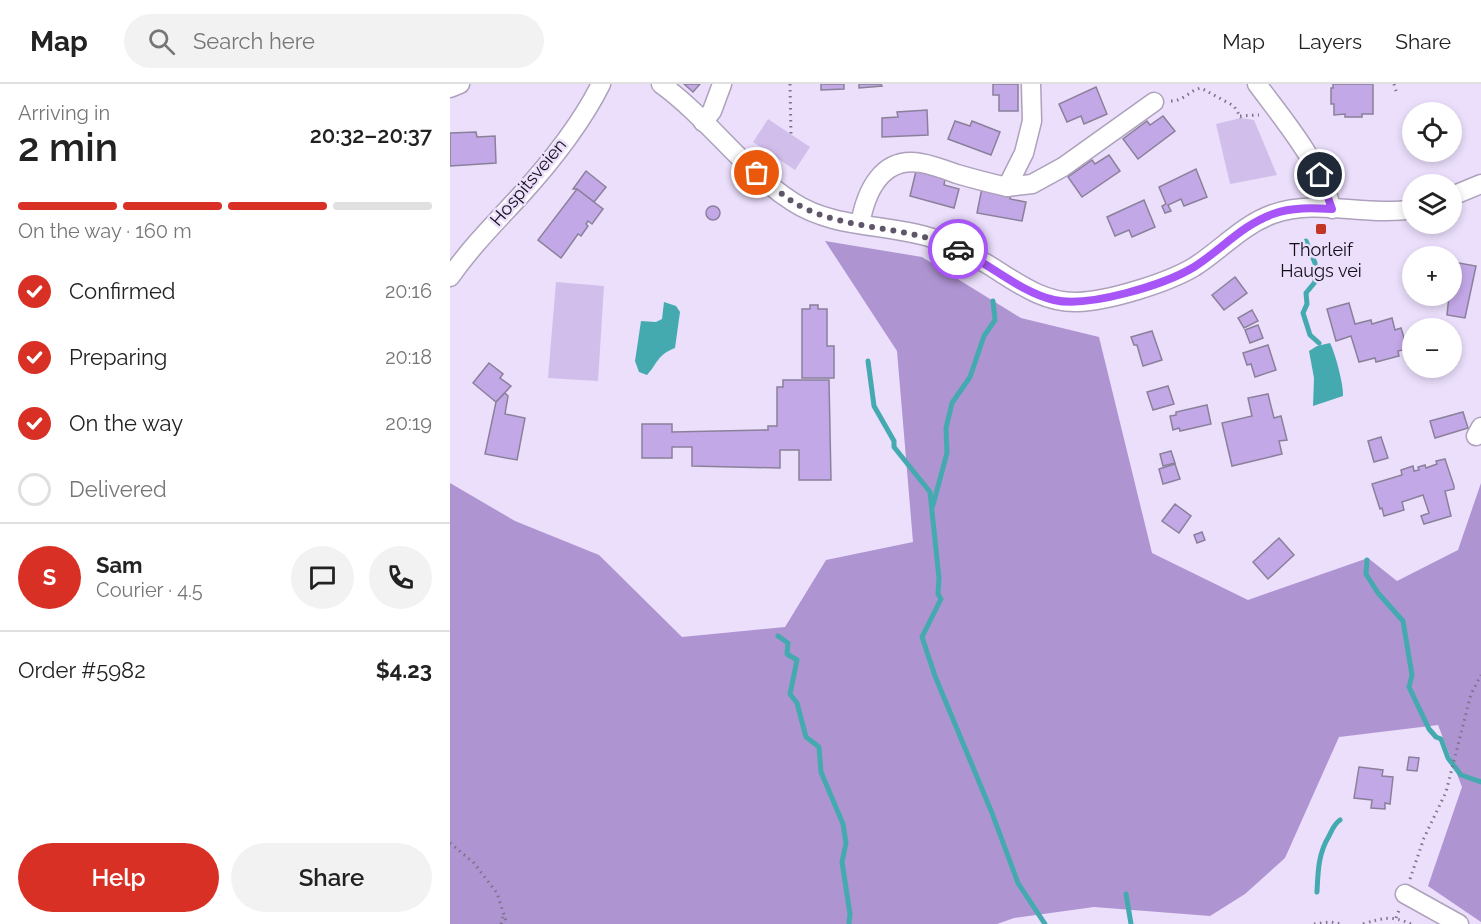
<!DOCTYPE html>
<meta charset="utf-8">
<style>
body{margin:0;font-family:Raleway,sans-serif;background:#f2f2f2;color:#222;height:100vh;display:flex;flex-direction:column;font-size:22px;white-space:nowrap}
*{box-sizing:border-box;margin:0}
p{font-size:20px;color:#767676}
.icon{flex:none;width:33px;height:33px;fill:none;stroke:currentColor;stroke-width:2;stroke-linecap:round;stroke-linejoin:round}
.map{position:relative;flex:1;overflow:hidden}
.panel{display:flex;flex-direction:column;background:#fff;width:450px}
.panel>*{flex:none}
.tools{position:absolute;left:952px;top:18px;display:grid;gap:12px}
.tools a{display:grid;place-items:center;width:60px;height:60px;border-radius:50%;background:#fff;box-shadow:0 3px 9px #0003;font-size:30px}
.pin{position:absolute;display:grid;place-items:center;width:51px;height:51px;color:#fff;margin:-26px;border:3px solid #fff;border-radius:50%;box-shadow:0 2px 6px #0007}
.courier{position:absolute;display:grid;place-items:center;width:60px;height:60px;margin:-30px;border:4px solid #a855f7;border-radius:50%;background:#fff;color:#222;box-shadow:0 2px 8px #0007}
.summary em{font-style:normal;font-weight:600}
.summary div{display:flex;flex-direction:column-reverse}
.summary{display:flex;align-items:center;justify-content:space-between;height:102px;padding:0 18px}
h1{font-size:39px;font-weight:600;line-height:45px}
.bar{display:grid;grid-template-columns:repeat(4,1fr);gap:9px 6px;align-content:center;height:72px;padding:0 18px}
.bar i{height:8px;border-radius:4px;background:#e0e0e0}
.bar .active{background:#d93025}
.bar p{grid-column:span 4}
.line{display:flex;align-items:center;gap:15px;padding:0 18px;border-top:2px solid #e0e0e0}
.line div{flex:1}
.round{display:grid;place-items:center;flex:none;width:63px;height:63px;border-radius:32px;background:#f2f2f2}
ol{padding:0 18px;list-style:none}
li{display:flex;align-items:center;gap:18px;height:66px}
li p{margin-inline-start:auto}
li .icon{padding:6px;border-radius:50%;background:#d93025;color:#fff;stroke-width:4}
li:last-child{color:#767676}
li i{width:33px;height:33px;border:3px solid #e0e0e0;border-radius:50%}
.button{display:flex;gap:12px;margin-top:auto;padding:12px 18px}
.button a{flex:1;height:69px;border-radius:36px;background:#d93025;color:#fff;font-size:24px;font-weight:600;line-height:69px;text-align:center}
.button a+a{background:#f2f2f2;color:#222}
header{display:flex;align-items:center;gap:36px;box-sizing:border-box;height:84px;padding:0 30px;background:#fff;border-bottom:2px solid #e0e0e0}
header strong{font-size:28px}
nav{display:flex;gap:33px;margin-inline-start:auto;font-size:21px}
.search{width:420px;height:54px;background:#f2f2f2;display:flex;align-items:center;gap:15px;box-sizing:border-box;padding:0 21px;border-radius:33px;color:#767676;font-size:22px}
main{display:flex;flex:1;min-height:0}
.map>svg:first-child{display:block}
</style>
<header>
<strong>Map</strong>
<div class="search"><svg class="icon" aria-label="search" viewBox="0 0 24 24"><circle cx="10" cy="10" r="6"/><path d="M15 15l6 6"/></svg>Search here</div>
<nav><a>Map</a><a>Layers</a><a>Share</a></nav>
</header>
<main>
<section class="panel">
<div class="summary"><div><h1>2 min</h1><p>Arriving in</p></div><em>20:32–20:37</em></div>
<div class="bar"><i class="active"></i><i class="active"></i><i class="active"></i><i></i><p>On the way · 160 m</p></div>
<ol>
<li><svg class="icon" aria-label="check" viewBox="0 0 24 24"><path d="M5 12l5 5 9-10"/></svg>Confirmed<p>20:16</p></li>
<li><svg class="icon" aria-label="check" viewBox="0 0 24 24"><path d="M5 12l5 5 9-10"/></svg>Preparing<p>20:18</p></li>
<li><svg class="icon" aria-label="check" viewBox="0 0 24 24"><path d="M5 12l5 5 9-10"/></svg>On the way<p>20:19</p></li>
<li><i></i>Delivered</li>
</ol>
<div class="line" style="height:108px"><b class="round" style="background:#d93025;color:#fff">S</b><div><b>Sam</b><p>Courier · 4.5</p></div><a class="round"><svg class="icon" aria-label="chat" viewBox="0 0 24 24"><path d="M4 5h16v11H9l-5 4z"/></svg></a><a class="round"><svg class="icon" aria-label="phone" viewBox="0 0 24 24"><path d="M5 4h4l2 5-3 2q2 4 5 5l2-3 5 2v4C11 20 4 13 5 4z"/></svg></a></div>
<div class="line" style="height:78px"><div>Order #5982</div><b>$4.23</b></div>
<div class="button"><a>Help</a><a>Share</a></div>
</section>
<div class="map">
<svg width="1031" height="840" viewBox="0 0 1031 840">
<rect width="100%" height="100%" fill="#ebdffc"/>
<!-- green -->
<g fill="#d1beeb">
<path d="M791,34L804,36L827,91L780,100L766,40Z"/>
<path d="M318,35L360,63L345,86L303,58Z"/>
<path d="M106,198L154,202L148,297L98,294Z"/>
</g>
<!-- forest -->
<path fill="#af94d2" d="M375,157L472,173L571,234L649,253L702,469L798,516L918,474L947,497L1008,466L1031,399V838L978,802L1012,703L988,641L889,653L835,774L795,810L760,832L644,823L564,834L547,840H0V399L65,437L149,471L232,553L335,543L376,476L463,458L447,267Z"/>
<!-- water -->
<g fill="#45aaaf">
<path d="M214,218L226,222L230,228L225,264C207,271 208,279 197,291L189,288L185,277L191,237L206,238L212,235Z"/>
<path d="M880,259C885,268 894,302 893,312L863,322L864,294L859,267L867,262Z"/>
</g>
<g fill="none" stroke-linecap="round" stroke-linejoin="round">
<!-- stream -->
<g stroke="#45aaaf" stroke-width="5">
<path d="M856,157L865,179V198L856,209L857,220L853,229L860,251L869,259"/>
<path d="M418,277L424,322L444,357V363L480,408L489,494L488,510L491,515L472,553L485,592L542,729L568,799L595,840"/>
<path d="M483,421L497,369L496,344L502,319L520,293L534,252L545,236L543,217"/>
<path d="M917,476L916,490L928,509L953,537L962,591L959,603L979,645L986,653L991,655L998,674L1011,691L1031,698"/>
<path d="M328,552L338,559L337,570L347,576L340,610L347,619L356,653L369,663L371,688L393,740L396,759L392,778L400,830L399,840"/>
<path d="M867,808C868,788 868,770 879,752C882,746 884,740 890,736"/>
<path d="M676,810L681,840"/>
</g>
</g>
<!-- building -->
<g fill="#c3a8e7" stroke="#8b809a" stroke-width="1.5">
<path d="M234,0H250L243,8Z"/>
<path d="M371,0H394V5L371,6Z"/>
<path d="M409,0H431L432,2L409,4Z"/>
<path d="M543,0H568V27H549V11H543Z"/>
<path d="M883,0H923V30H912V33H895V30L884,31V20H881V4H883Z"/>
<path d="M646,3L657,30L634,40L631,32L617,38L609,20Z"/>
<path d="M477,26L478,51L432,53V34L448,33L447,28Z"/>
<path d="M713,32L725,47L688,75L673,55L697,37L700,41Z"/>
<path d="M505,37L520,42L522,37L550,48L541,71L498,55Z"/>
<path d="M26,48L27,53L45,52L46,79L0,82V49Z"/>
<path d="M659,71L670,87L632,113L618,93L642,76L645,80Z"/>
<path d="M746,85L757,113L734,122L731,115L718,121L721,127L715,129L712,122L716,120L709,103Z"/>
<path d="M136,87L156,103L144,118L127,105H123Z"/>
<path d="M466,87L495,95L494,101L509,105L504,124L460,112Z"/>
<path d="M532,104L561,110L560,115L576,118L572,137L527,129Z"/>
<path d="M127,105L153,125L142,140L138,137L136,140L138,142L131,152L128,150L111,174L88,156Z"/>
<path d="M694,116L705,143L682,153L679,146L665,152L657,133Z"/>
<circle cx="263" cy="129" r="7"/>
<path d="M1003,178L1026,182L1015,234L997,231L999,212H1002Z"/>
<path d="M785,193L797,209L774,226L762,211Z"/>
<path d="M899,219L905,240L921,236L922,240L942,234L945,246L951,244L952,247L957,265L948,267L949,272L926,278L925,274L909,278L901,252L886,257L877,225Z"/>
<path d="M360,221H368V225H377V262H384V294H352V225H360Z"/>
<path d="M802,226L808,237L794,244L788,234Z"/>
<path d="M808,241L813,254L800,259L795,246Z"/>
<path d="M702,247L712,276L693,282L687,261H684L681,253Z"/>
<path d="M818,261L826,286L805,293L801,280L797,281L793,269Z"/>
<path d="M39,279L53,290L50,294L61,302L46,318L23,299Z"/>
<path d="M333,296H379L381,396H349V366H330V384L242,382V363H222V374H192V340H222V348L318,346V342H327V303H333Z"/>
<path d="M718,302L724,320L703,326L697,308Z"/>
<path d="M55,309L58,312L55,330L75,334L67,376L35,370L46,318Z"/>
<path d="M818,310L824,334L831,332L837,356L829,357L832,370L782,382L772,339L802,332L798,314Z"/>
<path d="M757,321L761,340L730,347L729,344L723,346L720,332L726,331V328Z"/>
<path d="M1013,328L1018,344L985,354L980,337Z"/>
<path d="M931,353L938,374L924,378L918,357Z"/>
<path d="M721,367L725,379L713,382L710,370Z"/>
<path d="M995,375L1004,402V405L995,407L1001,432L974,440L971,432L979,429L973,411L952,418L954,426L934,432L932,424L930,425L922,400L952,391L951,386L963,382L964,387L969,386L968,383L975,381L976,384L987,380L986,377Z"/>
<path d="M725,380L730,395L713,400L709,385Z"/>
<path d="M725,420L741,432L729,449L712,437Z"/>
<path d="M752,448L755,456L747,459L744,451Z"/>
<path d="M829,454L844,471L818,495L803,478Z"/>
<path d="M959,673L969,674L967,687L957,686Z"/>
<path d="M909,683L933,686L932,692L943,693L940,720L935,719V725L921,724L922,716L904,714Z"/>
</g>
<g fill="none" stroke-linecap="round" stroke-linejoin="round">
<defs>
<g id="minor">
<path d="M211,0C259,35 293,86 343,118C386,146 441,139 488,156C505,163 521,171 537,180C565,197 592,219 627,218C659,217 717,199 744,183C771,166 792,141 823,130C867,114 917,133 963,125"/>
<path d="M807,0C836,39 869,77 882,125"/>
<path d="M0,4L10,0"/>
<path d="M253,38L262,27L272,0"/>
<path d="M557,103L582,100L613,83L704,18"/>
<path d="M1002,112L1031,100"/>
<path d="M410,140C416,108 431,72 471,79C483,81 496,86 507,90C524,95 540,99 557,103L574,69L582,37L581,0"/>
<path d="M0,193C21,163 45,139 70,112C100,79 131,40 151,0"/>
<path d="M1026,352L1031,343"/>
<path d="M955,810L1009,840"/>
</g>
</defs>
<!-- minor casing -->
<use href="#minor" stroke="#ada1bc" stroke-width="21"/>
<!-- path -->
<g stroke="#7b7386" stroke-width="3" stroke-dasharray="1.5 4.5" stroke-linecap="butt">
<path d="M340,0L341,51"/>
<path d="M944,0L946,7"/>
<path d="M721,17C734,17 740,6 751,4L784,22L791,34"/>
<path d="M790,32L809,31"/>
<path d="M0,759L24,779L47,809L57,840"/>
<path d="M960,795L974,754L996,708L1021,610L1031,591"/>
<path d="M946,834L949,826"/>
<path d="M51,840L53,833"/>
<path d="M864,840L880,838L893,840"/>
<path d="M913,840C932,834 942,831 961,840"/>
</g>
<!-- minor -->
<use href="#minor" stroke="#fff" stroke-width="18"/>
</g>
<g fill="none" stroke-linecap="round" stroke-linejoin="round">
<!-- done -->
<path stroke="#5f5768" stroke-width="6" stroke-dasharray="0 10.8" d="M307,89C322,102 337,116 356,125C404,147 460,142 508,165"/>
<!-- route -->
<path stroke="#a855f7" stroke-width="8" d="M508,165C540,180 570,208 604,216C638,224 714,201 744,183C771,166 792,141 823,130C842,123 862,124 882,125L870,91"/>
</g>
<!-- markers -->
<rect fill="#c33626" stroke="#ebdffc" stroke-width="2" x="865" y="139" width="12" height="12" rx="3"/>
<g text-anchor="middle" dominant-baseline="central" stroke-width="5" stroke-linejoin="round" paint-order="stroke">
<!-- street labels -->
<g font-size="18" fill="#130e18" stroke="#ebdffc">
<text transform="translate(78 98) rotate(-50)">Hospitsveien</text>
</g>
<!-- poi labels -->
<g font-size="18" fill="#130e18" stroke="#ebdffc">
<text x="871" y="165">Thorleif<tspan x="871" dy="21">Haugs vei</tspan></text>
</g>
</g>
</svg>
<div class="tools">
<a><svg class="icon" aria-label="locate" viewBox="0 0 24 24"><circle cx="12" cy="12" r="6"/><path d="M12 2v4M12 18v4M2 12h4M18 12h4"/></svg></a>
<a><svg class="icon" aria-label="layers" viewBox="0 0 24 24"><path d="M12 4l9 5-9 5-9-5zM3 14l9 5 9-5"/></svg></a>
<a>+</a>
<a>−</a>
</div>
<div class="pin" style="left:307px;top:89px;background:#ea580c"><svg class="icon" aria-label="bag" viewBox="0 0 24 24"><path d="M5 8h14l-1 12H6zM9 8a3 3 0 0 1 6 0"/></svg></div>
<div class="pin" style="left:870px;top:91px;background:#1f2937"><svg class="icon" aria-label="home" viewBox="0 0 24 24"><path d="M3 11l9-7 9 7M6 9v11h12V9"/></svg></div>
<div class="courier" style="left:508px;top:165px"><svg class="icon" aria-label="car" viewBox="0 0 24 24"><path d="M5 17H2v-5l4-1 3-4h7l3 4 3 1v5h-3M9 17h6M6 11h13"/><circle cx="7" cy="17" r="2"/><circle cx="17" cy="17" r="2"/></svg></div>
</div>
</main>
